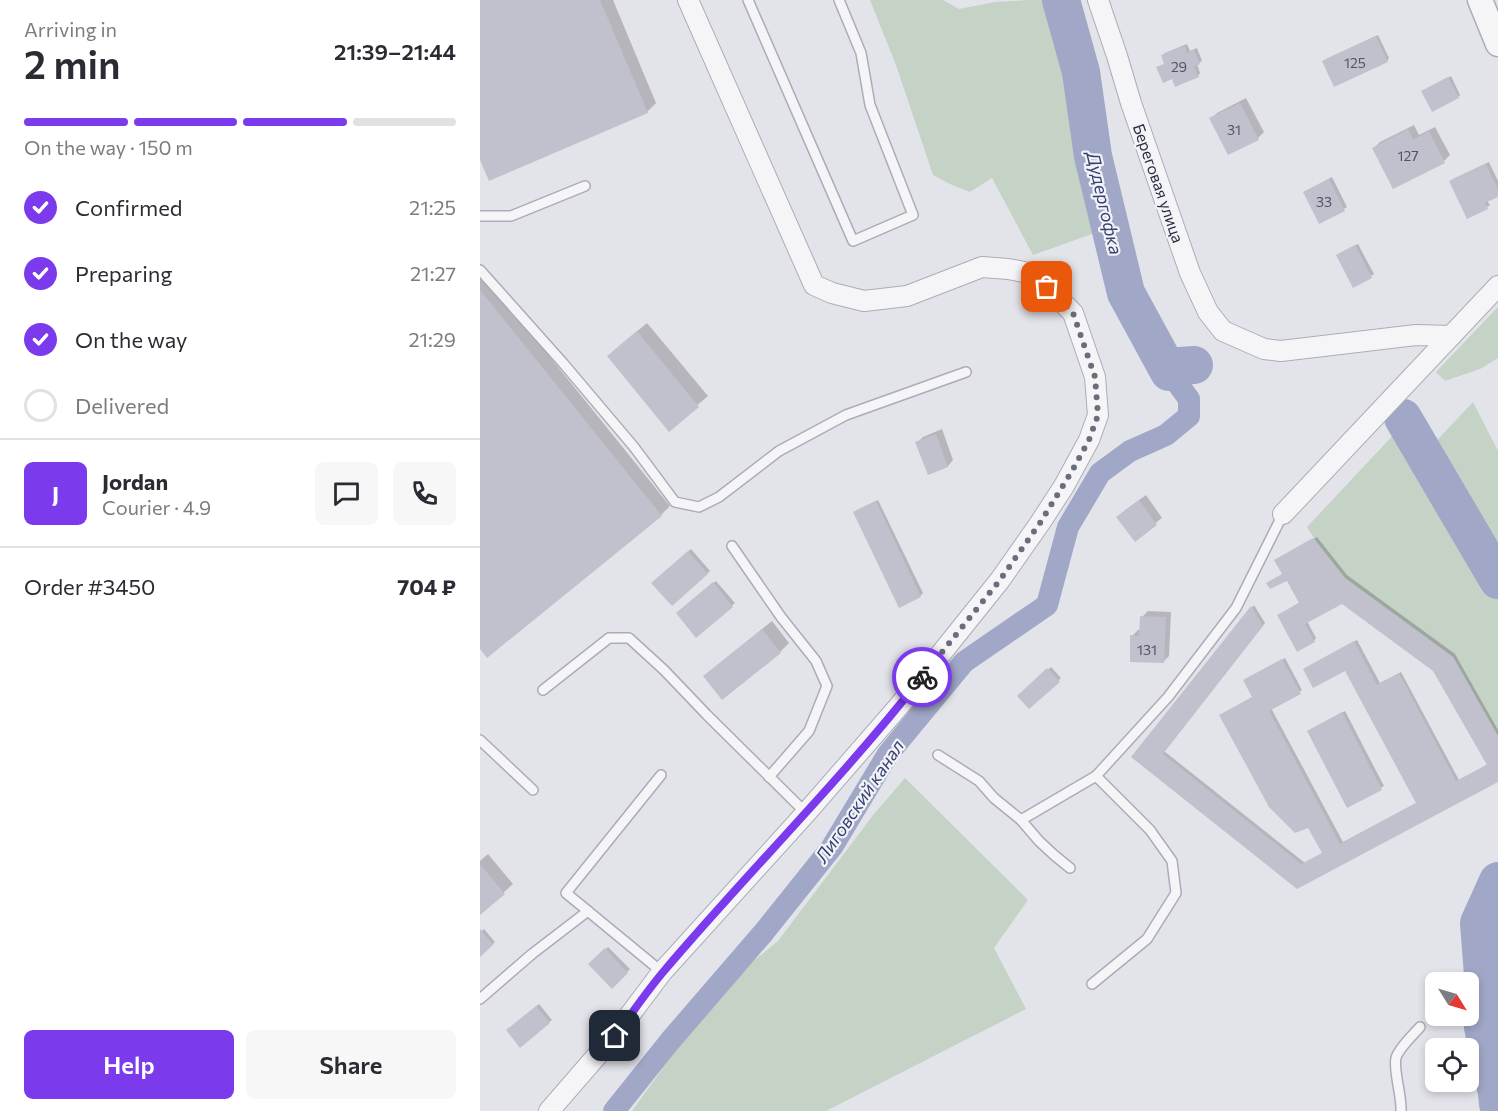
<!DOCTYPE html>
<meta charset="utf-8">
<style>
body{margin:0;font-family:Commissioner,sans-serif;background:#f7f7f7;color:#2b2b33;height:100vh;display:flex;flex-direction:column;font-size:22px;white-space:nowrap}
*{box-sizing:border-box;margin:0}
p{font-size:20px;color:#7c7c81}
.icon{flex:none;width:33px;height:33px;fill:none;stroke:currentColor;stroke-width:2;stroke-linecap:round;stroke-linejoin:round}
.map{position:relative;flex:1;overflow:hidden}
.panel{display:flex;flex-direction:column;background:#fff;width:480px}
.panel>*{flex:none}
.needle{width:39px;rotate:127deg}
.tools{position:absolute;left:945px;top:972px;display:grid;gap:12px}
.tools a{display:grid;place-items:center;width:54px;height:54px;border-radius:9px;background:#fff;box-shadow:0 3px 9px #0003;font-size:30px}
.pin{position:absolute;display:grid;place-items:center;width:51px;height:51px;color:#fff;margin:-26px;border-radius:12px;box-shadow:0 3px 9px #0006}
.courier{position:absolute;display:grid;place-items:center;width:60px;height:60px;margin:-30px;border:4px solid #7c3aed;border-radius:50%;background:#fff;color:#222;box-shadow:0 2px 8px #0007}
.headline em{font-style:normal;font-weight:600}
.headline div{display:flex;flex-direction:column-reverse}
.headline{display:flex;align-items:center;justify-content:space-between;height:102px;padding:0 24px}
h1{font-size:39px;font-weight:600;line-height:45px}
.bar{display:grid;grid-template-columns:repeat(4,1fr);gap:9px 6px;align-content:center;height:72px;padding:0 24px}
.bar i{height:8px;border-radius:4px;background:#e1e1e2}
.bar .active{background:#7c3aed}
.bar p{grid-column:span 4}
.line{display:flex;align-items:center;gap:15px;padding:0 24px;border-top:2px solid #e1e1e2}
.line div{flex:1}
.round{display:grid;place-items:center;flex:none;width:63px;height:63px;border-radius:9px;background:#f7f7f7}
ol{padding:0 24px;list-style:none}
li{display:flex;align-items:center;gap:18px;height:66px}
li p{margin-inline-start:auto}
li .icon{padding:6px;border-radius:50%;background:#7c3aed;color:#fff;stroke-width:4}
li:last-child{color:#7c7c81}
li i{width:33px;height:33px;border:3px solid #e1e1e2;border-radius:50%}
.button{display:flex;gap:12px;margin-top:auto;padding:12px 24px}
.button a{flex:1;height:69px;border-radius:9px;background:#7c3aed;color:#fff;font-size:24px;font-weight:600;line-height:69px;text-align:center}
.button a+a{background:#f7f7f7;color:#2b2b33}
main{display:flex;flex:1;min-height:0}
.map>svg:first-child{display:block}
</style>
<main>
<section class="panel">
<div class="headline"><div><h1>2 min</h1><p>Arriving in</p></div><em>21:39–21:44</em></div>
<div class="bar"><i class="active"></i><i class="active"></i><i class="active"></i><i></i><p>On the way · 150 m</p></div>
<ol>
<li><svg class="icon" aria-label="check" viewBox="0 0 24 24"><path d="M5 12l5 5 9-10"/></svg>Confirmed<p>21:25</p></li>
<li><svg class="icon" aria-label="check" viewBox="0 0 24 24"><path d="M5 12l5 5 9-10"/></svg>Preparing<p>21:27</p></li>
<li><svg class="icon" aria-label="check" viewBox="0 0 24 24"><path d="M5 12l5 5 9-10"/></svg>On the way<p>21:29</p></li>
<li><i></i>Delivered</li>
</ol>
<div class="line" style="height:108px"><b class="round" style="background:#7c3aed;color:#fff">J</b><div><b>Jordan</b><p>Courier · 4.9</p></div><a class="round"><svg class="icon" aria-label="chat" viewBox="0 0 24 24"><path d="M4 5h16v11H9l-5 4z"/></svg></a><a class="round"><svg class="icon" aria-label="phone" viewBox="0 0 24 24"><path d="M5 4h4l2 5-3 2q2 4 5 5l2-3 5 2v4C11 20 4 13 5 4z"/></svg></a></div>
<div class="line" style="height:78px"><div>Order #3450</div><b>704 ₽</b></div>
<div class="button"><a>Help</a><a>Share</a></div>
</section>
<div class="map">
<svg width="1018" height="1111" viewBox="0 0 1018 1111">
<rect width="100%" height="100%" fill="#e3e3ea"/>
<!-- green -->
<g fill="#c4d3c5">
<path d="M390,0H463L479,9L515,2L549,0H561L568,4L577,13L587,39L594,69L598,122L623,230L553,255L512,178L490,192L470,184L453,175L416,65Z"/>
<path d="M1018,307V358L1000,369L965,381L956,372Z"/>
<path d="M993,402L1018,451V574L946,452Z"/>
<path d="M918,430L1018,597V736L973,657L865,578L834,538L827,527Z"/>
<path d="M425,778L548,900L514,948L546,1009L346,1111H152L203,1040L270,964L298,941L394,814Z"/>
</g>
<!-- shadow -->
<g fill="#0003">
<path d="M0,0H133L176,103L167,112L0,157Z"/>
<path d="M898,35L909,58L907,61L846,59Z"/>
<path d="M707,44L710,51L717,48L722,61L717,64L720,73L718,76L693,77L678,68L686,63L682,56L685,53Z"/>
<path d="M971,76L980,95L978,97L943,91Z"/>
<path d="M766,98L784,132L778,138L749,153L731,119L737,113Z"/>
<path d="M934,125L939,135L955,127L970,155L964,161L894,148L900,142Z"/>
<path d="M1009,162L1018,181V195L1007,201L1010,205L1007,207L971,181L973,179Z"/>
<path d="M852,177L867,207L840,222L824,192Z"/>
<path d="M878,244L894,274L891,276L860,253Z"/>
<path d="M0,270L190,506L181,515L0,647Z"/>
<path d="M167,323L228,396L189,429L138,347Z"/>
<path d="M462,429L473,460L468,466L449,473L437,443L443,437Z"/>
<path d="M666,495L682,518L655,539L644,511Z"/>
<path d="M398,500L443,593L440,596L375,512L377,510Z"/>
<path d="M837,537L867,575L975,654L1018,730V780L817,888L653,757L774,605L785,623L684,751L825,863L843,853L774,696L767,678L805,658L822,690L791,708L863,842L938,802L866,669L827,667L877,640L900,683L921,672L979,780L1008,764L954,670L862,602L827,621L836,638L834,641L799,615L820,602L796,560Z"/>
<path d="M211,549L230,571L192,604L173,583Z"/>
<path d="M236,581L255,603L216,636L198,613Z"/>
<path d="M668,611L691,612L689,656L683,662L652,636L658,630H661L662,617Z"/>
<path d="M292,621L309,643L300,652L234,668Z"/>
<path d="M571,667L581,678L550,707L539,696Z"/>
<path d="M865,711L904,786L867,806L828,731Z"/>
<path d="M8,854L33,884L0,913V861Z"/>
<path d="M4,929L15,942L0,955V932Z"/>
<path d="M128,947L150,969L132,986L111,964Z"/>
<path d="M59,1004L72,1020L69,1022L30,1028Z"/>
</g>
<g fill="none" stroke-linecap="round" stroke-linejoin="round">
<!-- canal -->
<path stroke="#a0a7c7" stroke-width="22" d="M134,1111L190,1041L284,932L352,847L408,754L484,662L567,605L588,527L620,473L650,451L686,435L709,416V399L689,372"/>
<!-- river -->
<g stroke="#a0a7c7" stroke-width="38">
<path d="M581,0L601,72L613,156L646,293L689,372L700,366L714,365"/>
<path d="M923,418L1018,580"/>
<path d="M1018,881L999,923L1003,975V1027L1017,1093L1018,1104"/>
</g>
</g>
<!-- building -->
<g fill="#c0c1cc">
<path d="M0,0H120L168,113L9,181L0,160Z"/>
<path d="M896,36L908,62L854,87L842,61Z"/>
<path d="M705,46L707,53L714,50L720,64L714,67L719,77L695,87L692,79L683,83L676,67L684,64L681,55Z"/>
<path d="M968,77L979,98L952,112L941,91Z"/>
<path d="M760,103L779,140L748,155L729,118Z"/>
<path d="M928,129L933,140L949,131L965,163L913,189L892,148Z"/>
<path d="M1006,164L1018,189V197L1005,203L1008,209L987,219L969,181Z"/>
<path d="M849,179L865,211L839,224L823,192Z"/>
<path d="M875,245L892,278L873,288L856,255Z"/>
<path d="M0,290L182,516L7,658L0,649Z"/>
<path d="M157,331L219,407L189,432L127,356Z"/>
<path d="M456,434L468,467L448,475L435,442Z"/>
<path d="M659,500L677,525L655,542L636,517Z"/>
<path d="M396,501L441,597L419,608L373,512Z"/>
<path d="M833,538L865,578L973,657L1018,736V782L817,889L651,757L771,606L783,626L683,754L821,864L842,853L828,828L815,833L789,807L739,715L772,697L763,680L802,659L821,694L789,711L860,844L936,803L865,671L833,688L823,669L874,641L897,685L919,673L976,781L1007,765L953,671L862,604L825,624L835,642L817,652L797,615L819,603L807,581L790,589L786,583L802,574L794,560Z"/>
<path d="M208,551L228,574L192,606L171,583Z"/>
<path d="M233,582L253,607L216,638L196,613Z"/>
<path d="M660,616L686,617L684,663L650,662V635L659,636Z"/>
<path d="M282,629L301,653L242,700L223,676Z"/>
<path d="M567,668L580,682L549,709L537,696Z"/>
<path d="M862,712L902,790L867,808L827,731Z"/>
<path d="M0,864L25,894L0,915Z"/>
<path d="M0,929L13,945L0,957Z"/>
<path d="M125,948L148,973L132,989L108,964Z"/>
<path d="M56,1006L70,1023L40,1048L26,1030Z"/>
</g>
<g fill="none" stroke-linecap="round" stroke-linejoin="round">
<defs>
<g id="service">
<path d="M268,0L373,241L433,215L390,105L381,53L359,0"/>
<path d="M0,216H31L105,186"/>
<path d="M0,270L83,363L154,447L195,502L219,507L239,497L299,451L366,415L486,372"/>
<path d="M252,546L301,617L336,661L347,686L329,731L289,777"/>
<path d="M63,690L129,638H149L184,670L227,715L326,813"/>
<path d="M0,740L53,790"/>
<path d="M458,755L499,781L514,798L541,820L559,841L574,855L590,868"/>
<path d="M181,775L86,893L182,972"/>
<path d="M541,820L616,776"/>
<path d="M612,984L667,939L696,893L692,861L670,830L616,776L688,697L756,608L803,514"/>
<path d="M0,999L52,954L108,911"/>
<path d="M921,1111C922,1096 913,1070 916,1058C918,1049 934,1034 940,1027"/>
</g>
<g id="minor">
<path d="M618,0L637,56L651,103L710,273L728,312L743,331L784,349L801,351L936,335L971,336"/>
<path d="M803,514L1018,286"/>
<path d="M69,1111L134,1036L182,972L326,813L419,706L520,580L560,523L584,486L609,440L618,415L615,377L593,313L567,287L549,273L528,269L502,267L427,296L384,301L352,293L334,285L208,0"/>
</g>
<path id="tertiary" d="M1000,0L1018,44"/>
</defs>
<!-- service casing -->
<use href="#service" stroke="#acacb7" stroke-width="12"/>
<!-- minor casing -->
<use href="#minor" stroke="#acacb7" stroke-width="22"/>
<!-- tertiary casing -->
<use href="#tertiary" stroke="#acacb7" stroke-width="27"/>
<!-- service -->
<use href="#service" stroke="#f5f5f8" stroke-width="9"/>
<!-- minor -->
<use href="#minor" stroke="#f5f5f8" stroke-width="20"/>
<!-- tertiary -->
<use href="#tertiary" stroke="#f5f5f8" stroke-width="24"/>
</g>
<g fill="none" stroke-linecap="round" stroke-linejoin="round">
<!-- done -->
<path stroke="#6c6d7c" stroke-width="6" stroke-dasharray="0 10.8" d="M442,677L520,580L560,523L592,471L609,440L618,415L615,377L593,313L567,287"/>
<!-- route -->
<path stroke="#7c3aed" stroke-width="8" d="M135,1036C151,1015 166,992 184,971C268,872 361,780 442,677"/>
</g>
<g text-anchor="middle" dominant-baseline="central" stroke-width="4.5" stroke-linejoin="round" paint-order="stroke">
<!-- number labels -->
<g font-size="14" fill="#515264">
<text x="875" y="62">125</text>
<text x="699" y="66">29</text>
<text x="754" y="129">31</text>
<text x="928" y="155">127</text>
<text x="844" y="201">33</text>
<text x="667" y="649">131</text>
</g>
<!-- street labels -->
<g font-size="16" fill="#2c2d41" stroke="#f2f3f7">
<text transform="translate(679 183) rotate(71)">Береговая улица</text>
</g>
<!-- water labels -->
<g font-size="18" font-style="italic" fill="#384072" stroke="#f2f3f7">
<text transform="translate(625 203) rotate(77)">Дудергофка</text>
<text transform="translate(379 801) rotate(-56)">Лиговский канал</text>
</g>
</g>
</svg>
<div class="tools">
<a><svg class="needle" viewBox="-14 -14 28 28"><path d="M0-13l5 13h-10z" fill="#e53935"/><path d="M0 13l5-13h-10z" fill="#7c7c81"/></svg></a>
<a><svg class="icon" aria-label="locate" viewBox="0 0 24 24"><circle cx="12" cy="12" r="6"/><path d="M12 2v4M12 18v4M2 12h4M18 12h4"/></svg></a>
</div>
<div class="pin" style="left:567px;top:287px;background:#ea580c"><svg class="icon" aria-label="bag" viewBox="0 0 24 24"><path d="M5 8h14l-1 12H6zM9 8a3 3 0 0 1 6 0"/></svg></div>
<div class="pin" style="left:135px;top:1036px;background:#1f2937"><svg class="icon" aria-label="home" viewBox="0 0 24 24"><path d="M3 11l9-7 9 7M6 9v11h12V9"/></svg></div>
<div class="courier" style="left:442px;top:677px"><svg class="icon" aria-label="bike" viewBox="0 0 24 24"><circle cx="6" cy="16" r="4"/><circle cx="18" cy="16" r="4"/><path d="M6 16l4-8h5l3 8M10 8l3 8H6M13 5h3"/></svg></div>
</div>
</main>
